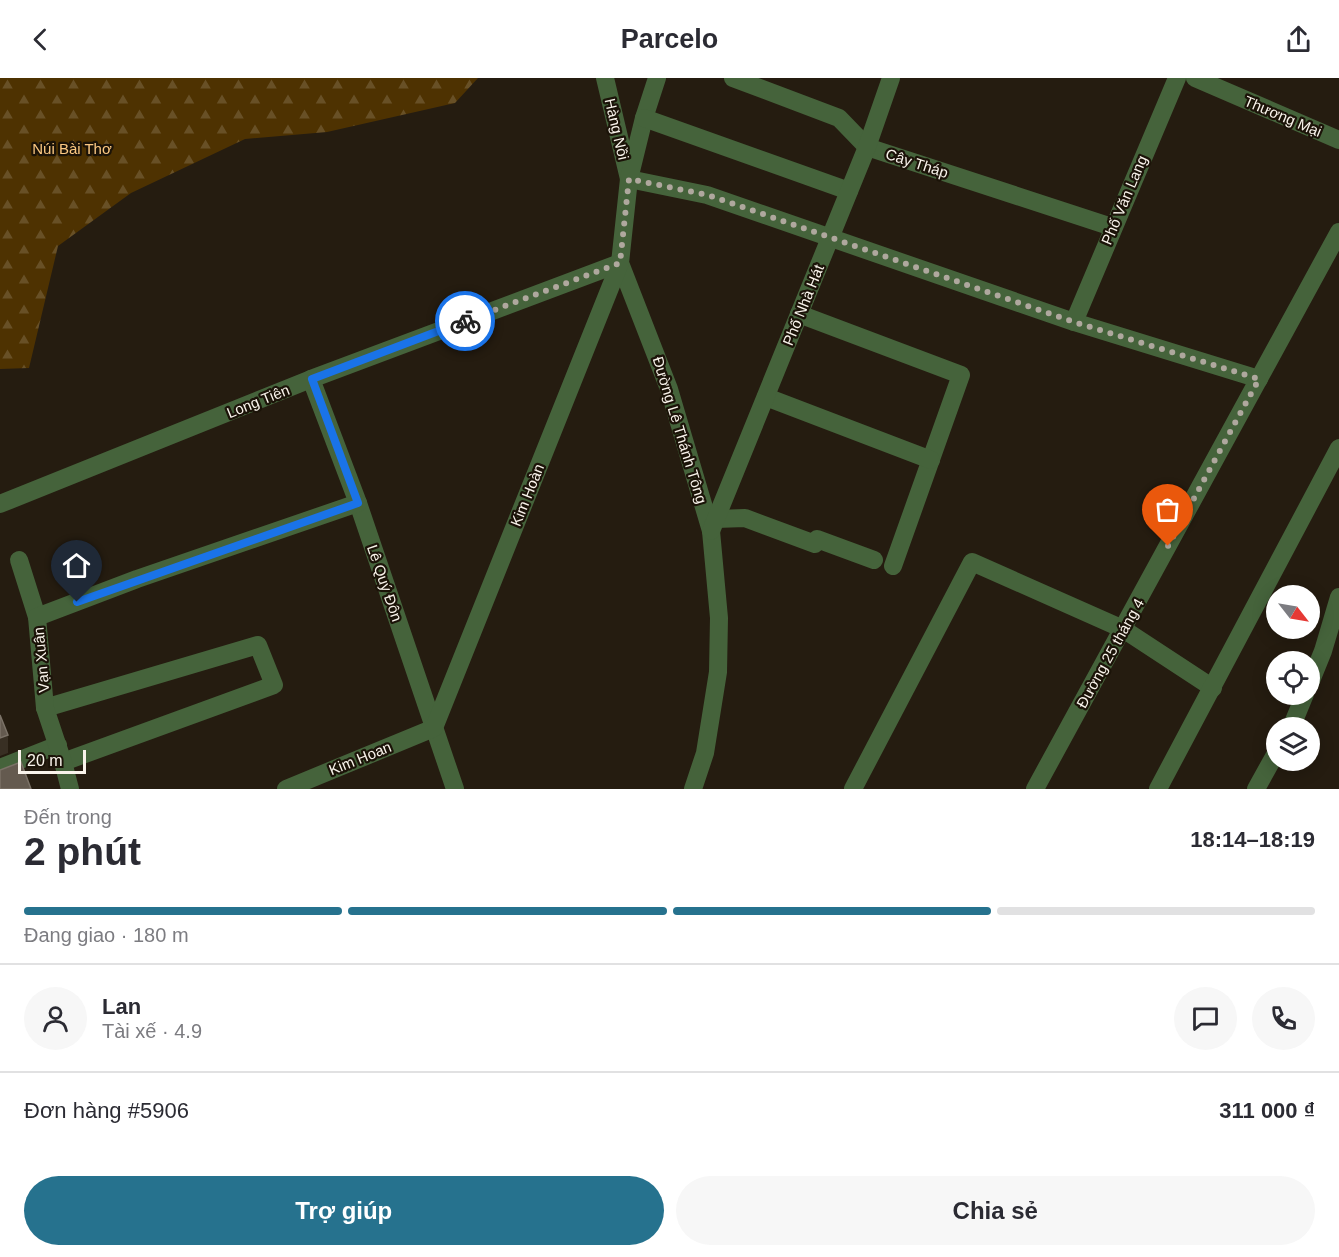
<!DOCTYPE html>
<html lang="vi">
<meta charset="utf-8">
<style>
body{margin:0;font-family:Helvetica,sans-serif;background:#f7f7f7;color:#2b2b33;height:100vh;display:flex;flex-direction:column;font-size:22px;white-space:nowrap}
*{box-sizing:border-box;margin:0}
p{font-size:20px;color:#7c7c81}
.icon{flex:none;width:33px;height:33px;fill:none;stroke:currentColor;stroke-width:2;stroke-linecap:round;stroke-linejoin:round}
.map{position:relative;height:711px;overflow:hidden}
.sheet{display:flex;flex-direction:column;background:#fff;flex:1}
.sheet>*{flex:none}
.needle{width:39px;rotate:121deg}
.tools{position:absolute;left:1266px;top:507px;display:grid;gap:12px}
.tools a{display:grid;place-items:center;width:54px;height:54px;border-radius:50%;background:#fff;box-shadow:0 3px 15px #0003;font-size:30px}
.scale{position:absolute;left:18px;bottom:15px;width:68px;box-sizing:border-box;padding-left:6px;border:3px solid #f9f3eb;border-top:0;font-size:16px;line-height:21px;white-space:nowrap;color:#f9f3eb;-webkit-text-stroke:4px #1b1308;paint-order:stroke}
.pin{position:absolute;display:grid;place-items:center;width:51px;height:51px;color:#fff;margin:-62px -26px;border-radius:50% 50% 50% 0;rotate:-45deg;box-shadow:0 0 6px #0007}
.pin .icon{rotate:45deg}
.courier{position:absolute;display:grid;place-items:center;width:60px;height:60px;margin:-30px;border:4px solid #1a73e8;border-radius:50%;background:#fff;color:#222;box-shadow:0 2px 8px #0007}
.overview em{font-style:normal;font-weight:700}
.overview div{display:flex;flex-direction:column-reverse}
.overview{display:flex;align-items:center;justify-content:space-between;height:102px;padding:0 24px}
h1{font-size:39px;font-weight:700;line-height:45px}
.bar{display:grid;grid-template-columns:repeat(4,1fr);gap:9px 6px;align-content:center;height:72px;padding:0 24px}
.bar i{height:8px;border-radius:4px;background:#e1e1e2}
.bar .active{background:#26728e}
.bar p{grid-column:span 4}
.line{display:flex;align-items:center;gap:15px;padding:0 24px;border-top:2px solid #e1e1e2}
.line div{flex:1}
.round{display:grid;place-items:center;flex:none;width:63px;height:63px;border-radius:32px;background:#f7f7f7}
.button{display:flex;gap:12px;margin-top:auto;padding:12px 24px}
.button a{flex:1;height:69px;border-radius:36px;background:#26728e;color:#fff;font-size:24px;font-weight:700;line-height:69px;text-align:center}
.button a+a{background:#f7f7f7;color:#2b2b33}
header{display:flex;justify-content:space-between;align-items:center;height:78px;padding:0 24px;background:#fff;font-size:27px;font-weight:700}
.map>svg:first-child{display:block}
</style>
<header><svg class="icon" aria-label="back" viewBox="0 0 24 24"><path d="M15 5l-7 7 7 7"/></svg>Parcelo<svg class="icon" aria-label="share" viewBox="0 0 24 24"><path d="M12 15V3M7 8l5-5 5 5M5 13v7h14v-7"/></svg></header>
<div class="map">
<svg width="1339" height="711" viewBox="0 0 1339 711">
<defs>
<pattern id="forest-firs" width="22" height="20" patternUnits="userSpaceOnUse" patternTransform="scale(1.5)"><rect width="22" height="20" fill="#4e3201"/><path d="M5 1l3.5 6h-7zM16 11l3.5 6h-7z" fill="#685026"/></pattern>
</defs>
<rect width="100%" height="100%" fill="#251c10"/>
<!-- forest -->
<path fill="url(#forest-firs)" d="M0,0H478L455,25L327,54L245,61L131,115L58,168L29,290L0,291Z"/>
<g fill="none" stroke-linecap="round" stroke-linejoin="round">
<!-- minor -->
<g stroke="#45633b" stroke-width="18">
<path d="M605,0L629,101L707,117L1074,244L1259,301"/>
<path d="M657,0L644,40L629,101L620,185L669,311L711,453L719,540L718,594L705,675L693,711"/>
<path d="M733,0L839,40L867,69L1112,149"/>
<path d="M1195,0L1339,62"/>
<path d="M644,40L849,113"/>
<path d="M799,236L961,297L893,488"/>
<path d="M1074,244L1177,0"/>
<path d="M311,301L358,425L455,711"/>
<path d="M766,319L931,382"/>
<path d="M0,426L311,301L620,185"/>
<path d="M716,441L745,440L815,466L817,461L874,482"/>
<path d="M711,453L867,69L891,0"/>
<path d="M19,482L37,539"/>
<path d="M1310,605L1323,573L1339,519"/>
<path d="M45,630L258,567L274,607L63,684"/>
<path d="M1291,650L1305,616"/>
<path d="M0,690L58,667"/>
<path d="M70,711L63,684L45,630L37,539L137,501L358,425"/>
<path d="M286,711L434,650L620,185"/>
<path d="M853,711L972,484L1123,551L1213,610"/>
<path d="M1035,711L1339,154"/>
<path d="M1158,711L1339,370"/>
<path d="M1256,711L1276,675"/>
</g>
</g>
<!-- shaded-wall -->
<path fill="#382f23" d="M8,657V675L0,678V660Z"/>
<!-- building -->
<g fill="#645a4f" stroke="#7b7267" stroke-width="1.5">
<path d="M0,637L8,657L0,660Z"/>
<path d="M21,684L31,711H0V692Z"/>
</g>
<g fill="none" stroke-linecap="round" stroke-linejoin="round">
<!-- done -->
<path stroke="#afa89e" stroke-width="6" stroke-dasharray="0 10.8" d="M465,243L620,185L629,101L708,117L1074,244L1259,301L1168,468"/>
<!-- route -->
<path stroke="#1a73e8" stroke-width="8" d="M77,524L358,425L312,301L465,243"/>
</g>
<g text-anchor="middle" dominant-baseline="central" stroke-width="4.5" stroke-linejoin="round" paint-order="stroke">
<!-- street labels -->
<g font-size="15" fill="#f9f3eb" stroke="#1b1308">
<text transform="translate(1283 38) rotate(23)">Thương Mại</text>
<text transform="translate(617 51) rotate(77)">Hàng Nồi</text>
<text transform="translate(917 85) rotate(18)">Cây Tháp</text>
<text transform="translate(1124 122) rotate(-67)">Phố Văn Lang</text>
<text transform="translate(803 227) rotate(-68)">Phố Nhà Hát</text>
<text transform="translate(258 323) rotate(-22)">Long Tiên</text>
<text transform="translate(680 352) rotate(73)">Đường Lê Thánh Tông</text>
<text transform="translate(527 417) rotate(-68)">Kim Hoàn</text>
<text transform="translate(385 505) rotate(71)">Lê Quý Đôn</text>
<text transform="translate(1110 575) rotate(-61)">Đường 25 tháng 4</text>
<text transform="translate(41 582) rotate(-95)">Vạn Xuân</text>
<text transform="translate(360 680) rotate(-22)">Kim Hoan</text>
</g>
<!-- park labels -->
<g font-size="15" fill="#fbc882" stroke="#1b1308">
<text x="72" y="70">Núi Bài Thơ</text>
</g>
</g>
</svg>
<div class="tools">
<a><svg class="needle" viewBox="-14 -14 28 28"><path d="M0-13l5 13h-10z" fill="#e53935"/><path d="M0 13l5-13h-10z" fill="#7c7c81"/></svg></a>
<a><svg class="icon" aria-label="locate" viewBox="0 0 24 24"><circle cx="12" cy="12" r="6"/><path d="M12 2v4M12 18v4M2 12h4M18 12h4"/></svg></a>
<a><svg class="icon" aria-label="layers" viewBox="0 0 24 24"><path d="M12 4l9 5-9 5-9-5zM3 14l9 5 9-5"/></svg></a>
</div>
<div class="scale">20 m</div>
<div class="pin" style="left:1168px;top:468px;background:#ea580c"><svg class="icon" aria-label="bag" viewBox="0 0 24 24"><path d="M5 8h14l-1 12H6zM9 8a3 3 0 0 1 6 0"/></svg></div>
<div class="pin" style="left:77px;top:524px;background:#1f2937"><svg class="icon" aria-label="home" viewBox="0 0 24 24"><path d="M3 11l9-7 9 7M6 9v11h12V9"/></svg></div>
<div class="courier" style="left:465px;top:243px"><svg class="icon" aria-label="bike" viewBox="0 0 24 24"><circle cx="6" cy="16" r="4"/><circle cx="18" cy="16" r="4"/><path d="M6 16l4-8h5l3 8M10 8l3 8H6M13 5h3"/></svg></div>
</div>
<section class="sheet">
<div class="overview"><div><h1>2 phút</h1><p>Đến trong</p></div><em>18:14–18:19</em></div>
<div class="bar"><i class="active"></i><i class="active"></i><i class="active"></i><i></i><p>Đang giao · 180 m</p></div>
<div class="line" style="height:108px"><a class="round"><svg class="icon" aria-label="person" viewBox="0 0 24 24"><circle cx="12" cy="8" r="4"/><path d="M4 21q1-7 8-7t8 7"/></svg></a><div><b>Lan</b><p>Tài xế · 4.9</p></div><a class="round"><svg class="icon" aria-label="chat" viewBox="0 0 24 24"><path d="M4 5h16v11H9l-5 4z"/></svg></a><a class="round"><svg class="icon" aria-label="phone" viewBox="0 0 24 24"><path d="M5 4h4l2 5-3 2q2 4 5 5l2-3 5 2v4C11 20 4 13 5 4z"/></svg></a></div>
<div class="line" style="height:78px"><div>Đơn hàng #5906</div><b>311 000 ₫</b></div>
<div class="button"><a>Trợ giúp</a><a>Chia sẻ</a></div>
</section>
